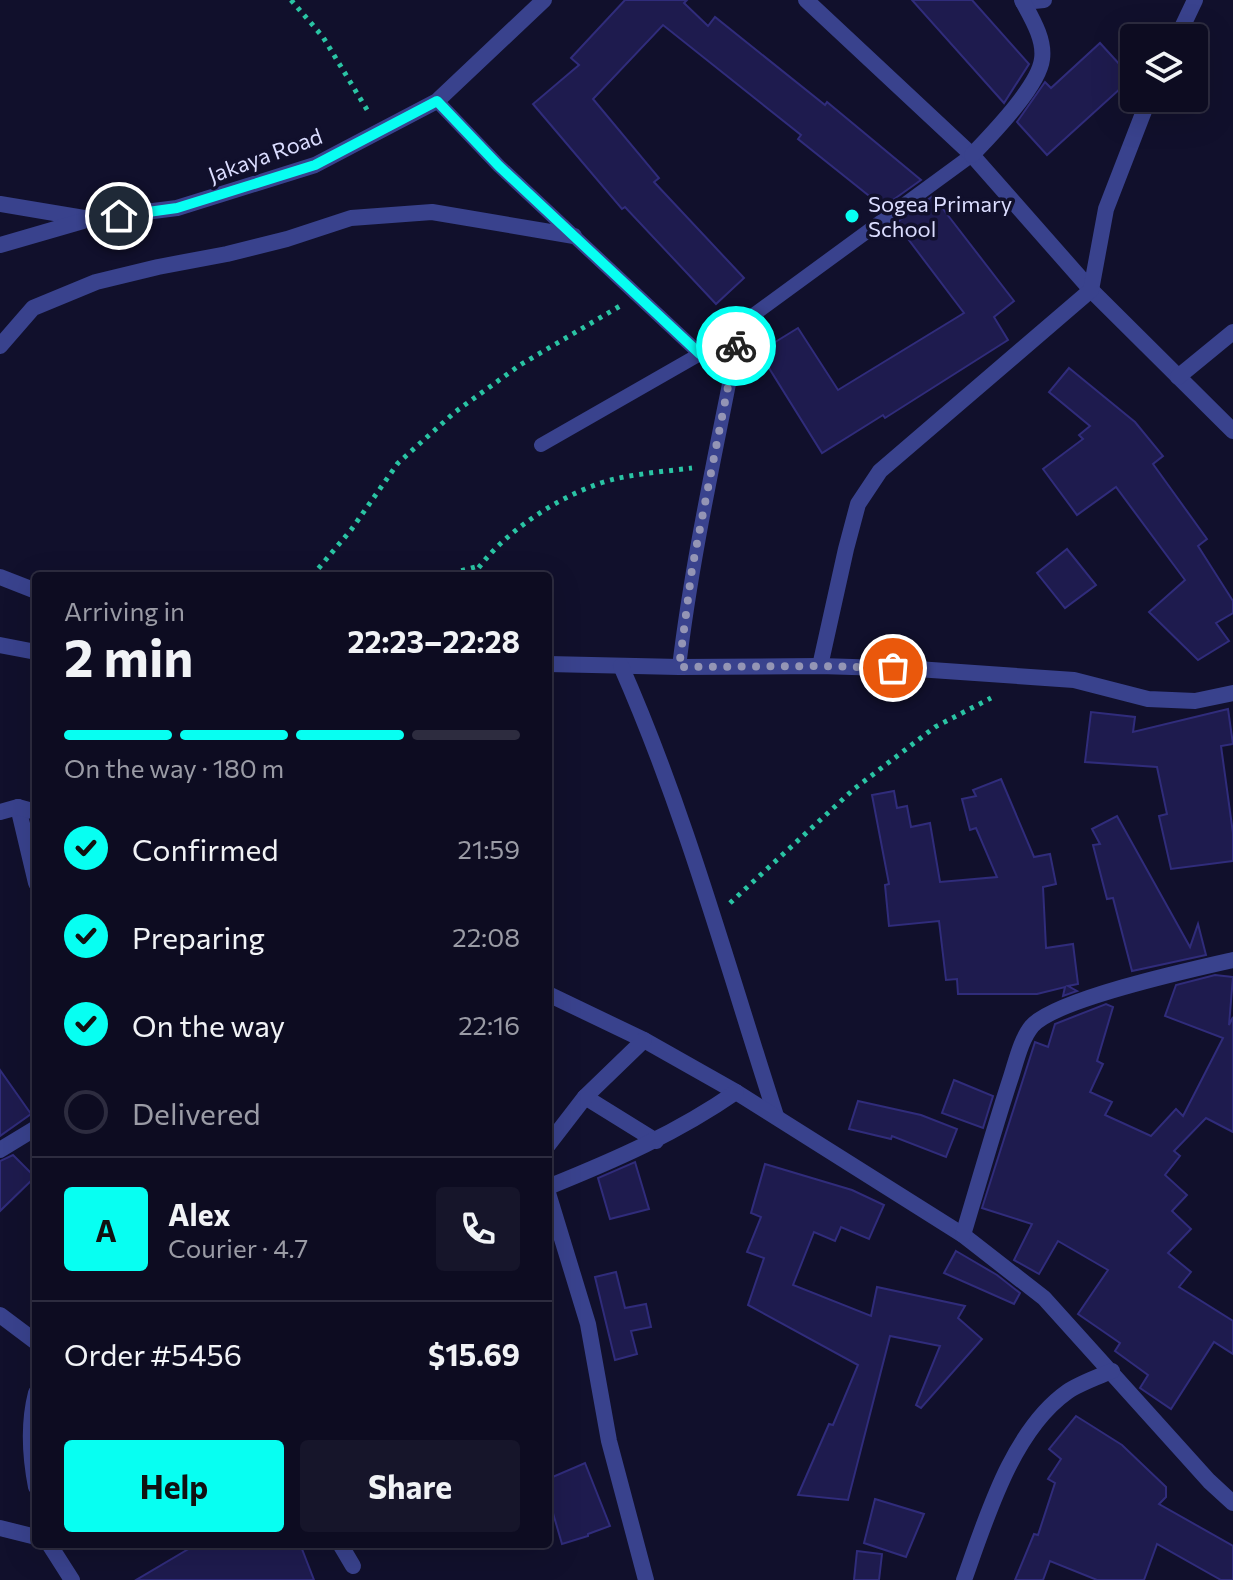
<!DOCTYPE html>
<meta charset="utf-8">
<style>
body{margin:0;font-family:Commissioner,sans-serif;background:#16152a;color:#f1f3f6;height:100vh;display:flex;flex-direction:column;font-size:30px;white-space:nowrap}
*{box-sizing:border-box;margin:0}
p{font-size:26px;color:#9a9ba5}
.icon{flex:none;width:44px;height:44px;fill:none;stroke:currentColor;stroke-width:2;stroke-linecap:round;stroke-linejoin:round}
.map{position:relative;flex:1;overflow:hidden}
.details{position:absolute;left:32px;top:572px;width:520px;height:976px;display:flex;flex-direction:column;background:#0d0c21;border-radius:8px;box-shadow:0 8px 32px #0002,0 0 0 2px #2d2c3f}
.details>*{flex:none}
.tools{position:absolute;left:1120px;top:24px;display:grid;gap:16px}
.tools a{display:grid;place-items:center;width:88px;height:88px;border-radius:8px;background:#0d0c21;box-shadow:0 8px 32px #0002,0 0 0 2px #2d2c3f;font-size:40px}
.pin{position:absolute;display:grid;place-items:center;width:68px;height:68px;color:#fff;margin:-34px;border:4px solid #fff;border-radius:50%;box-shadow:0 2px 8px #0007}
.courier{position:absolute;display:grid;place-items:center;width:80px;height:80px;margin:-40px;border:6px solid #07fff2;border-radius:50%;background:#fff;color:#222;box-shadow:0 2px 10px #0007}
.headline em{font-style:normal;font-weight:700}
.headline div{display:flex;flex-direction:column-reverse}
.headline{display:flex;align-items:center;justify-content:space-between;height:136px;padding:0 32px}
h1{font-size:52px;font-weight:700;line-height:60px}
.bar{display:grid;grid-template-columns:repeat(4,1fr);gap:12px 8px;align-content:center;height:96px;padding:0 32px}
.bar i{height:10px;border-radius:6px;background:#2d2c3f}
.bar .active{background:#07fff2}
.bar p{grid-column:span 4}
.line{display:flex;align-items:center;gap:20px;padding:0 32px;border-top:2px solid #2d2c3f}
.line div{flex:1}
.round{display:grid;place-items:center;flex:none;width:84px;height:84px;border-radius:8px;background:#16152a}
ol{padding:0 32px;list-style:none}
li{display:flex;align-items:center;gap:24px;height:88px}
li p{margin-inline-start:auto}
li .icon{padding:8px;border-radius:50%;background:#07fff2;color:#111;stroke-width:4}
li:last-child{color:#9a9ba5}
li i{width:44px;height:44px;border:4px solid #2d2c3f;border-radius:50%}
.primary-button{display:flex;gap:16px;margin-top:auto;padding:16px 32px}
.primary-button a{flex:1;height:92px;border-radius:8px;background:#07fff2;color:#111;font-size:32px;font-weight:700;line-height:92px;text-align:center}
.primary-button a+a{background:#16152a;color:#f1f3f6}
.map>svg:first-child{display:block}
</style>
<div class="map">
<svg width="1233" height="1580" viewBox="0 0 1233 1580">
<rect width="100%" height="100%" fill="#11102c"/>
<!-- building -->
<g fill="#1e1b4e" stroke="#302c7b" stroke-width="2">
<path d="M625,0H687L684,3L708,26L715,17L825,105L827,102L921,180L883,207L798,139L801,135L663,25L593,99L659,178L654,182L744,278L716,304L625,207L622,209L533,104L579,65L571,58Z"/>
<path d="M912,0H972L1029,64L1004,103Z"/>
<path d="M1100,43L1132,78L1047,155L1017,122L1045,82L1051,88Z"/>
<path d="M933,196L1014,301L994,317L1008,340L885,418L883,415L822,453L759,352L798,328L838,390L964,313L896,223Z"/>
<path d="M1069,368L1135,422L1163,456L1153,464L1207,539L1198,546L1233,601V613L1216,623L1229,641L1198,660L1149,612L1185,580L1116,487L1077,515L1043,469L1083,439L1079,435L1090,426L1049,392Z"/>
<path d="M1067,549L1096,585L1065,608L1037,573Z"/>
<path d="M1228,709L1233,744L1221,746L1233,833V861L1171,869L1159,816L1167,814L1157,767L1085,762L1091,712L1135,717L1133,732Z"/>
<path d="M1001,779L1034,857L1050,854L1056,884L1043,887L1046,948L1073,944L1078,984L1068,986L1077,991L1063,996L1065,987L1037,994H958L957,979L946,980L939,921L889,926L885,885L889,884L872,795L894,791L897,808L907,806L911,827L930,823L940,882L997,877L976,828L970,830L962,799L976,796L973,790Z"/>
<path d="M1117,816L1190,947L1198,924L1206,955L1132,971L1113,898L1107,899L1093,845L1100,844L1092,829Z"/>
<path d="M1215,975L1233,977L1229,1025L1233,1017V1132L1206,1118L1174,1151L1180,1156L1165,1175L1187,1195L1172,1211L1191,1229L1168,1253L1191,1272L1179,1287L1233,1321V1354L1214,1342L1171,1409L1140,1388L1148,1375L1115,1351L1120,1343L1078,1314L1108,1270L1058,1241L1039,1274L1014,1260L1032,1224L982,1208L1035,1042L1048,1047L1055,1024L1106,1004L1113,1007L1097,1061L1103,1064L1090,1092L1112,1102L1105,1115L1151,1136L1176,1109L1183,1116L1223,1038L1165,1016L1176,985Z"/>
<path d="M0,1070L31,1114L0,1136Z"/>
<path d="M954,1080L993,1096L983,1128L942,1113Z"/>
<path d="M858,1101L921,1115L957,1129L946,1157L892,1136L891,1139L849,1129Z"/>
<path d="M13,1155L35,1177L0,1211V1161Z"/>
<path d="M635,1162L649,1209L610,1219L598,1178Z"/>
<path d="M765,1164L852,1190L884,1205L869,1239L841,1227L835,1241L814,1232L793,1285L871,1316L877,1287L965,1306L958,1318L982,1339L921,1408L916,1405L940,1346L890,1336L848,1500L798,1495L829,1424L833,1425L858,1365L748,1305L764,1258L747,1252L761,1217L751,1213Z"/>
<path d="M956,1251L997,1275L1020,1293L1014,1304L944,1273Z"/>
<path d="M616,1272L625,1308L646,1304L651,1327L631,1331L637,1354L615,1360L595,1277Z"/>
<path d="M1076,1416L1122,1445L1166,1487V1497L1159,1504L1233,1546V1580H1221L1157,1544L1144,1580H1097L1050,1561L1043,1580H1015L1034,1534L1038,1535L1055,1483L1048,1479L1061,1459L1049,1449Z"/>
<path d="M585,1463L610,1526L588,1534V1536L562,1544L548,1496V1479Z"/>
<path d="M875,1499L924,1514L906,1557L864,1543Z"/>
<path d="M197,1544H300L314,1580H136Z"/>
<path d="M857,1551L882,1554L879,1580H854Z"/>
</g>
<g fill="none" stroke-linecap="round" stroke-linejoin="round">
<!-- path -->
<g stroke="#2ac4a4" stroke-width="5" stroke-dasharray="4 6" stroke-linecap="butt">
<path d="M291,0L323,37L369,113"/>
<path d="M312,576L351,530L398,463L455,412L520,365L620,306"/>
<path d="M442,576L479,566"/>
<path d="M473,576C501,532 568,489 619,478C643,473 668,471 692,468"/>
<path d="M730,903L854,789L935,727L991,698"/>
</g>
<!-- lane -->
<g stroke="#39428d" stroke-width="14">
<path d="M437,101L499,166L700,354"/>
<path d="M541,445L700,354L972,155"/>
<path d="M679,667C693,551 719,438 741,323"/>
</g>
<!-- street -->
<g stroke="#39428d" stroke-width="16">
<path d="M806,0L972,155L1091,290L1233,431"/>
<path d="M1023,2L1044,0"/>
<path d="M1177,38L1195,0"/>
<path d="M972,155C991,135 1039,86 1042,59C1045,39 1031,17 1022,0"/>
<path d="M0,204L90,219L177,208L315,165L437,101L544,0"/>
<path d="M0,245L83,221"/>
<path d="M0,346L33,308L96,282L158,267L227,254L287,239L351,218L432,212L574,236"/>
<path d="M1178,377L1233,332"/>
<path d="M0,577L36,591"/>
<path d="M0,645L36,652"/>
<path d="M548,664L679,667L820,666L917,669L1074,680L1148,699L1195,701L1233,693"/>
<path d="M621,666C685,811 727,965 776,1116"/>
<path d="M820,666L846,549L858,504L880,471L1091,290L1106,209L1149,98"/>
<path d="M18,807L36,883"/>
<path d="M0,812L18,807L36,812"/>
<path d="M548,994L644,1040L736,1092L963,1235L1044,1298L1209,1481L1233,1503"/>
<path d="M585,1097L656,1141"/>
<path d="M548,1145L585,1097L644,1040"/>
<path d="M0,1150L36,1128"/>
<path d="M548,1187C615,1160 677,1133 736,1092"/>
<path d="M548,1193L588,1324L609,1441L646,1580"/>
<path d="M963,1235C979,1182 994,1129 1011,1077C1016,1062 1021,1039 1032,1026C1056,999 1193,969 1233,960"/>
<path d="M0,1315L36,1342"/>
<path d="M36,1393C28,1424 30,1456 36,1487"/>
<path d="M0,1528L36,1537"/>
<path d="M49,1544L72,1580"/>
<path d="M340,1544L353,1566"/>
<path d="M964,1580C986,1519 1012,1431 1067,1392C1080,1383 1098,1377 1112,1371"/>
</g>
</g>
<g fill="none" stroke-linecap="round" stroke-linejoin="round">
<!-- done -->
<path stroke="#9495b5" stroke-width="8" stroke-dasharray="0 14.4" d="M736,346L692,569L679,667L820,666L893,668"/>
<!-- route -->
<path stroke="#07fff2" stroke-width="10" d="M119,216L177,208L315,165L437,101L499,166L700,354L741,323L736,346"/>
</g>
<!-- markers -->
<circle fill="#07fff2" stroke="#11102c" stroke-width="3" cx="852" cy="216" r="8"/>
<g text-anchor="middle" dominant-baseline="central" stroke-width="7" stroke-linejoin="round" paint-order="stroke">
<!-- street labels -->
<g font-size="22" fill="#dbddff" stroke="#11102c">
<text transform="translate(265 155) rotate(-20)">Jakaya Road</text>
</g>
<!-- poi labels -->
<g font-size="22" fill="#dbddff" stroke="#11102c" text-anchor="start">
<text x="868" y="203">Sogea Primary<tspan x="868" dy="25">School</tspan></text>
</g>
</g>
</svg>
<div class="tools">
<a><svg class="icon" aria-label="layers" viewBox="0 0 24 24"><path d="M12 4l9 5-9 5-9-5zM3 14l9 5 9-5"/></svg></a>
</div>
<div class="pin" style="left:893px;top:668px;background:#ea580c"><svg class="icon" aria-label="bag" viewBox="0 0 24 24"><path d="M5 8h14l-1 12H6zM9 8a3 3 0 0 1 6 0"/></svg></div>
<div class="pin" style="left:119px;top:216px;background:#1f2937"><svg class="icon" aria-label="home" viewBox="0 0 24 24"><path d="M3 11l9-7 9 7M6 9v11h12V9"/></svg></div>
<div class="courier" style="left:736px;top:346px"><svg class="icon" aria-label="bike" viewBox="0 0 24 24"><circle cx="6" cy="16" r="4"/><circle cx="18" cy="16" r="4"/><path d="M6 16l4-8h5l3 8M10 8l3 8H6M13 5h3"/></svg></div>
<section class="details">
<div class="headline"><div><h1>2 min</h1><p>Arriving in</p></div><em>22:23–22:28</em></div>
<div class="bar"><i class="active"></i><i class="active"></i><i class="active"></i><i></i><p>On the way · 180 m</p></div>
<ol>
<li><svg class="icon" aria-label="check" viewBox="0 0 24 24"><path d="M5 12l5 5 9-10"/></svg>Confirmed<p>21:59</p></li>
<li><svg class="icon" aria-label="check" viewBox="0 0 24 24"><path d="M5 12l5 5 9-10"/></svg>Preparing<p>22:08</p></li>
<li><svg class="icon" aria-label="check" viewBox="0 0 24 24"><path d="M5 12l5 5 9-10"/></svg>On the way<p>22:16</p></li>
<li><i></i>Delivered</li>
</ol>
<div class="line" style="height:144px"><b class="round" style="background:#07fff2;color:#111">A</b><div><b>Alex</b><p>Courier · 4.7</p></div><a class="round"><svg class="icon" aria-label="phone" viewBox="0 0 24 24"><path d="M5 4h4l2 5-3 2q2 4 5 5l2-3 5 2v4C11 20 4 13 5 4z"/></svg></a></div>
<div class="line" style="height:104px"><div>Order #5456</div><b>$15.69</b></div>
<div class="primary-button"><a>Help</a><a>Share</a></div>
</section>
</div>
